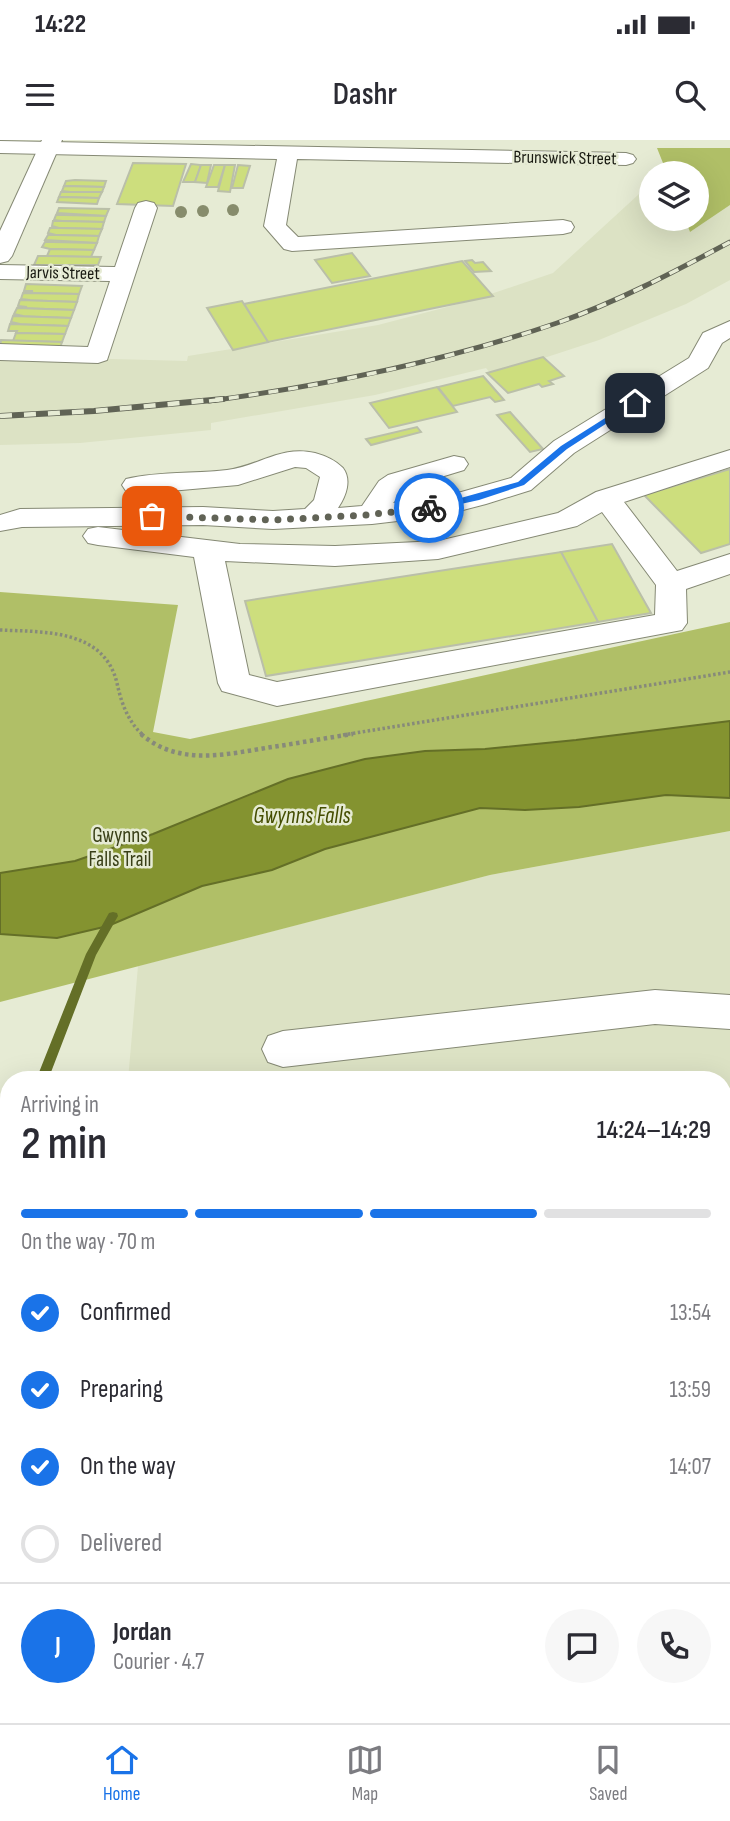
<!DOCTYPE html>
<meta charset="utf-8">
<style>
body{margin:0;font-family:"Sofia Sans Condensed",sans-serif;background:#f7f7f7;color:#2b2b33;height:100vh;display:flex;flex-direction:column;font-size:26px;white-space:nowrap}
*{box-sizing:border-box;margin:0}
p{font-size:23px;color:#7c7c81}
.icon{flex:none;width:38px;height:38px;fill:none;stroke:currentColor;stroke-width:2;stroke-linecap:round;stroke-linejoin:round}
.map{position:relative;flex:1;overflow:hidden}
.panel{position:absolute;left:0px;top:931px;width:732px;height:653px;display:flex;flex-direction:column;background:#fff;border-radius:28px 28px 0 0;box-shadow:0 7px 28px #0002}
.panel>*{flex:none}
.fabs{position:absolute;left:639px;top:21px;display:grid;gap:14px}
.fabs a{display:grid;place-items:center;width:70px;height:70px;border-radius:50%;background:#fff;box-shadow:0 7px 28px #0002;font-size:35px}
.pin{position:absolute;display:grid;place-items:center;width:60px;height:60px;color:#fff;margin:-30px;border-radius:14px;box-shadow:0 4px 10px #0006}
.courier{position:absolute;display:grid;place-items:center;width:70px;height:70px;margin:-35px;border:5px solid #1a73e8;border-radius:50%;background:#fff;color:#222;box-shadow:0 2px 9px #0007}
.summary em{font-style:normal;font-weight:600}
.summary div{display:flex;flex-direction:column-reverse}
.summary{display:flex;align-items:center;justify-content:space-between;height:119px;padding:0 21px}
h1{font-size:46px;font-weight:600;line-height:52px}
.bar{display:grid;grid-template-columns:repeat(4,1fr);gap:10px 7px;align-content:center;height:84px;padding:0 21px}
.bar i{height:9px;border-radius:5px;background:#e1e1e2}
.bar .active{background:#1a73e8}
.bar p{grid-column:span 4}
.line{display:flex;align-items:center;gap:18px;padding:0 21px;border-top:2px solid #e1e1e2}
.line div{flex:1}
.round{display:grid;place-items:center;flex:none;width:74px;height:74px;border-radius:37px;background:#f7f7f7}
ol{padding:0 21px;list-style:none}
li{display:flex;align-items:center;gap:21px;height:77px}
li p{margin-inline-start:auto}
li .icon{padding:7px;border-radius:50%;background:#1a73e8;color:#fff;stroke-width:4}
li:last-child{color:#7c7c81}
li i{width:38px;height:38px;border:4px solid #e1e1e2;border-radius:50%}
.status{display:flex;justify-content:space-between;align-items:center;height:49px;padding:0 35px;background:#fff;direction:ltr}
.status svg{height:19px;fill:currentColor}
header{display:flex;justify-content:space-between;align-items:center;height:91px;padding:0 21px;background:#fff;font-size:32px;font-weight:600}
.menu{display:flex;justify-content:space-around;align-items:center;height:98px;border-top:2px solid #e1e1e2;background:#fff;font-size:19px;color:#7c7c81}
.menu a{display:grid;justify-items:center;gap:4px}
.menu .active{color:#1a73e8}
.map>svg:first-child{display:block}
</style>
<div class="status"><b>14:22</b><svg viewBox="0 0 49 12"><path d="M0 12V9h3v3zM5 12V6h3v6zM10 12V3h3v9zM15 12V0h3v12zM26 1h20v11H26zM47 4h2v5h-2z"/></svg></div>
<header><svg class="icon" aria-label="menu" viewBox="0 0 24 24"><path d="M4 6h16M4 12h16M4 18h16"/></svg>Dashr<svg class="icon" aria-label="search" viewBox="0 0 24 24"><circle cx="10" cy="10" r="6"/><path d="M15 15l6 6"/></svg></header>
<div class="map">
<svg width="730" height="1583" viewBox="0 0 730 1583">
<rect width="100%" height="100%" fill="#e6ebd4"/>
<!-- built -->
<g fill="#dce2c4">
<path d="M651,43V79H685L690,92L730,65V140L686,164L599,200L492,235L486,228L375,255L211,283V290L80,303L0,305V216L187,221L188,216L378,185L470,161L553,133Z"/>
<path d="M730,691V1583H0V1388L9,1362V1575H723V940H128L138,826L490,735Z"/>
</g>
<!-- green -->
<g fill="#b0bf67">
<path d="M657,8H730V65L690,92L685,79H696V33H667Z"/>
<path d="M0,452L178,465L153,592L190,599L730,482V691L490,735L0,862Z"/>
</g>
<!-- water -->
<path fill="#849330" stroke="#646f27" stroke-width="2" d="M730,581V658L666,655L579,667L525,670L480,668L325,709L272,730L202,746L108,786L57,798L0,794V733L75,721L153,694L288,639L365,619L425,611L485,609L576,600Z"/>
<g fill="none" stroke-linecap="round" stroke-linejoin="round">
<!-- stream -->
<path fill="#646f27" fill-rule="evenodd" d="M113,772L117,773L118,776L96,815L48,940H36L86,814L109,773Z"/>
</g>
<!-- building -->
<g fill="#cdde7d" stroke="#babfa9" stroke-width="2">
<path d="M133,23L186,24L173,66L117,64Z"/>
<path d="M191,24L201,25L195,42H183Z"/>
<path d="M201,25H211L207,43L195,42Z"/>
<path d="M214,25H225L218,47H206Z"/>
<path d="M225,25H235L230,52L218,51Z"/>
<path d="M238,25L250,26L243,48H232Z"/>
<path d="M66,41L75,40L106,41L104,47L64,46Z"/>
<path d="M64,46L104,47L102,52H70L62,51Z"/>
<path d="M61,52H102L99,58L59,57Z"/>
<path d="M59,57L99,58L97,64L57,62Z"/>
<path d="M59,68L109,69L106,76L57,73Z"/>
<path d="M56,75H64L106,76L104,82L62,81L54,80Z"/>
<path d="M53,81H62L104,82L102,89L59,88L52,86Z"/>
<path d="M50,88H59L102,89L99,96L56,95L48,93Z"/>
<path d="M48,95H56L99,96L97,103L45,100Z"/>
<path d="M45,102H53L97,103L94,110L50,109L42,107Z"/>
<path d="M50,109L94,110L91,117L47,116Z"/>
<path d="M352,113L370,136L332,143L315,120Z"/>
<path d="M38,116H47L101,117L98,125H34Z"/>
<path d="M472,120L475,123L483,122L491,131L474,132L465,121Z"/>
<path d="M462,121L493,156L268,202L244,164Z"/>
<path d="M26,144L82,146L79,154L23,153L33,151H24Z"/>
<path d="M23,153L79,154L77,162L20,160H30L21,159Z"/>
<path d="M20,160L77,162L74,170L17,168L27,167L18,166Z"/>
<path d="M242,161L268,202L233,210L207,168Z"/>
<path d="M17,168L74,170L71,178L13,176H23L14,174Z"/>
<path d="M13,176L71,178L68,186L10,184H20L11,182Z"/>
<path d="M10,184L68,186L65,194L16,193L17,191H8Z"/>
<path d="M16,193L65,194L62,202L13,201Z"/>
<path d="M1,200L62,202L59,211L0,209Z"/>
<path d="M543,217L564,236L549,241L553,244L542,247L539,244L508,253L487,233Z"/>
<path d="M483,236L504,260L495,262L490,257L453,266L438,247Z"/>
<path d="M437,247L457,272L389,288L370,263Z"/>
<path d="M510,272L543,309L530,312L497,275Z"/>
<path d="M417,287L421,292L371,305L366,299Z"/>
<path d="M730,329V404L701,413L644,355Z"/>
<path d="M612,404L651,473L598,482L561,412Z"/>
<path d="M561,412L598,482L266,536L245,461Z"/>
<rect x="316" y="1575" width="72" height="8"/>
</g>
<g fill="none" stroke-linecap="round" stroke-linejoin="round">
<defs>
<g id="minor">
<path d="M0,1L626,13L633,15L636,19L633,23L626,25L297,19L286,85L298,97L563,80L571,82L574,87L571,92L563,94L292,111L284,109L264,86L277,19L0,13Z"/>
<path d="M146,61L154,63L157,68L107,220L98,223L0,220V204L88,207L110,141L0,139V125L115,127L135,68L138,63Z"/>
<path d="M730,181V198L722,203L708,228L574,313L531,350L486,364L440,376L372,384L273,389L203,385L22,387L0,391V375L20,369L203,367L273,371L305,369L314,360L320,337L306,328L295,327L238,345L136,354L126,351L122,345L126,339C159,331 194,334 227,330C259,326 281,305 315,313C326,316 335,320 343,328C352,340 346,356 338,368L362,366L379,341L388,335L454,316L464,318L468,324L464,330L408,347L393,363L440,358L511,338L554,301L689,218L703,193Z"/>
<path d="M730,310V327L624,362L677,431L730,414V434L686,449L687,483L682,490L277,566L222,551L218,543L194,417L98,405L88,403L83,396L88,389L98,387L240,404L335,406L438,401L558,373L596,352ZM602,372L656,445L655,475L277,542L249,535L225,421L335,426L438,419L577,386Z"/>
<path d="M655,850L730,855V889L655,884L283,927L268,922L262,909L268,896L283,891Z"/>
<rect x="0" y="1044" width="9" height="42"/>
<path d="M723,1076L730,1077V1121L723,1120Z"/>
</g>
<path id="major" d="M42,0H62L12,116L8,121L0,123V91Z"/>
</defs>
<!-- minor casing -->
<use href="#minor" stroke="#858974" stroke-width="2"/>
<!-- major casing -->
<use href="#major" stroke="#858974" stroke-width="2"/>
<!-- path-far1 -->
<g stroke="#878a7a" stroke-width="3.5" stroke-dasharray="2.5 2.5" stroke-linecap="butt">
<path d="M0,490C44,492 104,489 117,543C121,562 128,582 143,595"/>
<path d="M343,595L730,532"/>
</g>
<!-- path -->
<path stroke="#878a7a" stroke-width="4.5" stroke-dasharray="3.5 3.5" stroke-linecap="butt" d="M141,594C179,627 227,614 272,607C299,603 326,598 353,594"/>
<!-- minor -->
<use href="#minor" fill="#fff" fill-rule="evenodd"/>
<!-- major -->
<use href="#major" fill="#fff" fill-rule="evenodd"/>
<defs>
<path id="rail-far1" d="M209,261C328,245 443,222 557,183C617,162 674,132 730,102"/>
<path id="rail" d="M0,276L94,271L223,259"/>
</defs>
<!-- rail-far1 casing -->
<use href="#rail-far1" stroke="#606355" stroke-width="5"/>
<!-- rail casing -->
<use href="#rail" stroke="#606355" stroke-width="6"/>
<!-- rail-far1 -->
<use href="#rail-far1" stroke="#e6ebd4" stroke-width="3.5" stroke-dasharray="10" stroke-linecap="butt"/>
<!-- rail -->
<use href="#rail" stroke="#e6ebd4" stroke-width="4.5" stroke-dasharray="12" stroke-linecap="butt"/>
</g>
<!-- trees -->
<g fill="#878c6c">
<circle cx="233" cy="70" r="6"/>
<circle cx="203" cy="71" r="6"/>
<circle cx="181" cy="72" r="6"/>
</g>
<!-- route -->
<path fill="#1a73e8" d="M632,261L638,263L567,309L524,345L479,360L429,371L425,368L518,342L561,306Z"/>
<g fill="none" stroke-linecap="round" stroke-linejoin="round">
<!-- done -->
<path stroke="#616356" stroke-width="7" stroke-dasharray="0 12.6" d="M152,376L273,380L366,375L429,368"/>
</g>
<g text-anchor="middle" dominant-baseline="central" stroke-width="5" stroke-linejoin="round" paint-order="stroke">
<!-- far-street labels -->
<g font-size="18" fill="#191a12" stroke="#e6ebd4">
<text transform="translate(565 18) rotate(1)">Brunswick Street</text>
<text transform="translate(63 133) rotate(1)">Jarvis Street</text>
</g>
<!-- park labels -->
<g font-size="21" fill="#393f17" stroke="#e6ebd4">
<text x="120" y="695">Gwynns<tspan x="120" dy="24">Falls Trail</tspan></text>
</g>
<!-- water labels -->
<g font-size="23" font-style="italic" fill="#444d00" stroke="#e6ebd4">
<text x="302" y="676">Gwynns Falls</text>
</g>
</g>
</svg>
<div class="fabs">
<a><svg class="icon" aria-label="layers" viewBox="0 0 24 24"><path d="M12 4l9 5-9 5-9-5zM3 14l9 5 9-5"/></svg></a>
</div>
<div class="pin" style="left:152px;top:376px;background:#ea580c"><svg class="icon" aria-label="bag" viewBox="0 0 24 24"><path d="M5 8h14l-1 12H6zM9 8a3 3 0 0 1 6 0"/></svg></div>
<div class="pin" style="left:635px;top:263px;background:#1f2937"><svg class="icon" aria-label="home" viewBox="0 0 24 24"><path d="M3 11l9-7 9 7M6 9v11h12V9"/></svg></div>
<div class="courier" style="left:429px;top:368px"><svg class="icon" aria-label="bike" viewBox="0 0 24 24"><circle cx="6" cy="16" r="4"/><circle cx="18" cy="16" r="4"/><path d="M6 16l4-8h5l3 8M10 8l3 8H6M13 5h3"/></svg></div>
<section class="panel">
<div class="summary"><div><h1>2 min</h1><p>Arriving in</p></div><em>14:24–14:29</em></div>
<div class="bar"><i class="active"></i><i class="active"></i><i class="active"></i><i></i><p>On the way · 70 m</p></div>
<ol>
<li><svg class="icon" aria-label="check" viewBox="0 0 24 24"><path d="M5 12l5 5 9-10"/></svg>Confirmed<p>13:54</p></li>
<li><svg class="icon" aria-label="check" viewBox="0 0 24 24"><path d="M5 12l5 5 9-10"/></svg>Preparing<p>13:59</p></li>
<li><svg class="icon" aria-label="check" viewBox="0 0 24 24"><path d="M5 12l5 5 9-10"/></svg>On the way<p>14:07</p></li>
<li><i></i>Delivered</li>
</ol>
<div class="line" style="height:126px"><b class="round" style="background:#1a73e8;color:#fff">J</b><div><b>Jordan</b><p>Courier · 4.7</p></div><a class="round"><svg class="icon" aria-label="chat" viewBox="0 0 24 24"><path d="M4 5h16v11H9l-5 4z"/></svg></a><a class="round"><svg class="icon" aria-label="phone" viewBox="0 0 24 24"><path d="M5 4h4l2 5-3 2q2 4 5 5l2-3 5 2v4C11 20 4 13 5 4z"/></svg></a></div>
</section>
</div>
<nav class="menu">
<a class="active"><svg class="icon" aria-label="home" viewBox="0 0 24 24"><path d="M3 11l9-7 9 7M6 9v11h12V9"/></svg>Home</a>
<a><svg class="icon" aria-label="map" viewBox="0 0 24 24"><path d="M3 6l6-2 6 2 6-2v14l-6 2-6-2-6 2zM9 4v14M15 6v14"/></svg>Map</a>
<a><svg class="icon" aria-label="saved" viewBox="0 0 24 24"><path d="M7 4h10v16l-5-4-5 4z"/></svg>Saved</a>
</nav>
